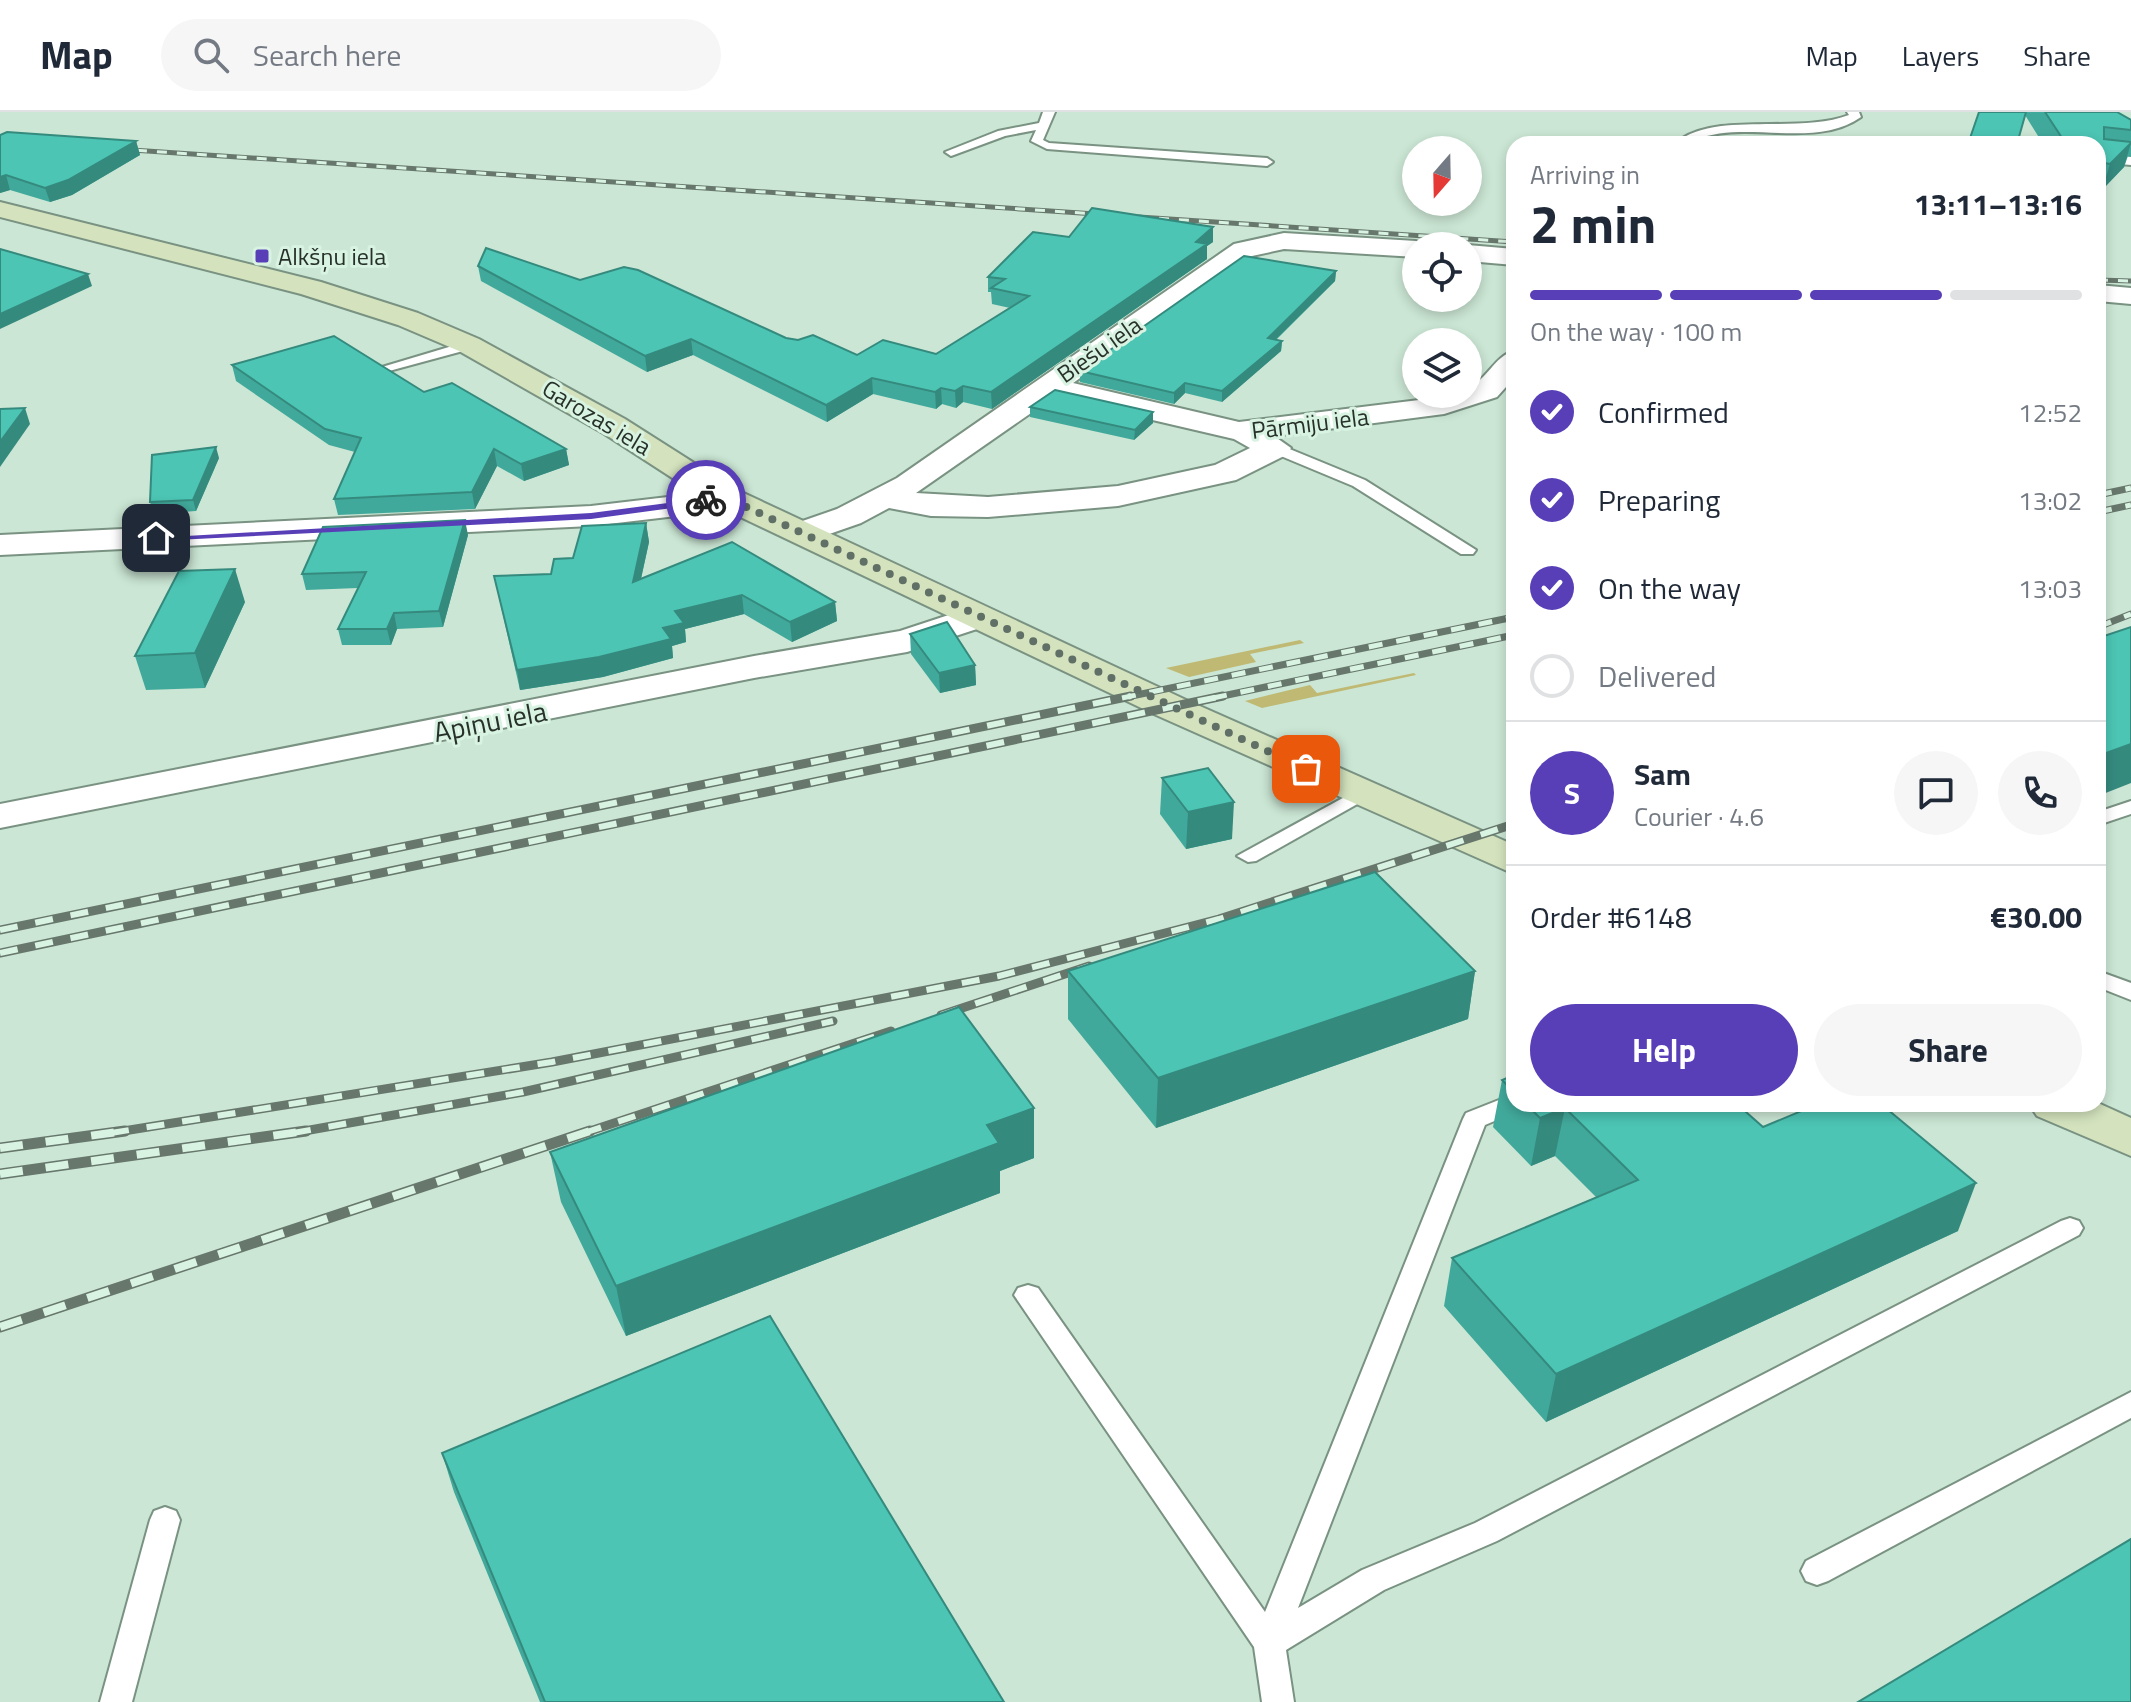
<!DOCTYPE html>
<meta charset="utf-8">
<style>
body{margin:0;font-family:"Titillium Web",sans-serif;background:#f6f6f7;color:#1f2937;height:100vh;display:flex;flex-direction:column;font-size:30px;white-space:nowrap}
*{box-sizing:border-box;margin:0}
p{font-size:26px;color:#747a83}
.icon{flex:none;width:44px;height:44px;fill:none;stroke:currentColor;stroke-width:2;stroke-linecap:round;stroke-linejoin:round}
.map{position:relative;flex:1;overflow:hidden}
.sheet{position:absolute;left:1506px;top:24px;width:600px;height:976px;display:flex;flex-direction:column;background:#fff;border-radius:24px;box-shadow:0 4px 12px #0003}
.sheet>*{flex:none}
.needle{width:52px;rotate:200deg}
.tools{position:absolute;left:1402px;top:24px;display:grid;gap:16px}
.tools a{display:grid;place-items:center;width:80px;height:80px;border-radius:50%;background:#fff;box-shadow:0 4px 12px #0003;font-size:40px}
.pin{position:absolute;display:grid;place-items:center;width:68px;height:68px;color:#fff;margin:-34px;border-radius:16px;box-shadow:0 4px 12px #0006}
.courier{position:absolute;display:grid;place-items:center;width:80px;height:80px;margin:-40px;border:6px solid #583fb7;border-radius:50%;background:#fff;color:#222;box-shadow:0 2px 10px #0007}
.head em{font-style:normal;font-weight:700}
.head div{display:flex;flex-direction:column-reverse}
.head{display:flex;align-items:center;justify-content:space-between;height:136px;padding:0 24px}
h1{font-size:52px;font-weight:700;line-height:60px}
.bar{display:grid;grid-template-columns:repeat(4,1fr);gap:12px 8px;align-content:center;height:96px;padding:0 24px}
.bar i{height:10px;border-radius:6px;background:#e0e1e3}
.bar .on{background:#583fb7}
.bar p{grid-column:span 4}
.line{display:flex;align-items:center;gap:20px;padding:0 24px;border-top:2px solid #e0e1e3}
.line div{flex:1}
.round{display:grid;place-items:center;flex:none;width:84px;height:84px;border-radius:42px;background:#f6f6f7}
ol{padding:0 24px;list-style:none}
li{display:flex;align-items:center;gap:24px;height:88px}
li p{margin-inline-start:auto}
li .icon{padding:8px;border-radius:50%;background:#583fb7;color:#fff;stroke-width:4}
li:last-child{color:#747a83}
li i{width:44px;height:44px;border:4px solid #e0e1e3;border-radius:50%}
.primary-button{display:flex;gap:16px;margin-top:auto;padding:16px 24px}
.primary-button a{flex:1;height:92px;border-radius:48px;background:#583fb7;color:#fff;font-size:32px;font-weight:700;line-height:92px;text-align:center}
.primary-button a+a{background:#f6f6f7;color:#1f2937}
header{display:flex;align-items:center;gap:48px;box-sizing:border-box;height:112px;padding:0 40px;background:#fff;border-bottom:2px solid #e0e1e3}
header strong{font-size:38px}
nav{display:flex;gap:44px;margin-inline-start:auto;font-size:28px}
.search{width:560px;height:72px;background:#f6f6f7;display:flex;align-items:center;gap:20px;box-sizing:border-box;padding:0 28px;border-radius:44px;color:#747a83;font-size:30px}
.map>svg:first-child{display:block}
</style>
<header>
<strong>Map</strong>
<div class="search"><svg class="icon" aria-label="search" viewBox="0 0 24 24"><circle cx="10" cy="10" r="6"/><path d="M15 15l6 6"/></svg>Search here</div>
<nav><a>Map</a><a>Layers</a><a>Share</a></nav>
</header>
<div class="map">
<svg width="2131" height="1590" viewBox="0 0 2131 1590">
<rect width="100%" height="100%" fill="#cbe6d4"/>
<!-- green -->
<g fill="#bfb973">
<path d="M1300,528L1304,531L1250,542L1256,550L1189,565L1166,556Z"/>
<path d="M1414,561L1416,563L1262,596L1245,589L1310,573L1317,581Z"/>
</g>
<g fill="none" stroke-linecap="round" stroke-linejoin="round">
<defs>
<g id="service">
<path d="M1043,0H1055L1043,28L1049,31L1267,46L1273,50L1267,54L1047,37L1031,29L1036,18L1005,24L951,44L945,40L998,19L1039,11Z"/>
<path d="M1847,0H1859L1861,5C1815,38 1745,7 1695,28L1698,32H1685L1681,27C1722,0 1799,22 1849,3Z"/>
<path d="M2098,42L2131,45V53L2098,50Z"/>
<path d="M469,229L476,233L474,236L389,259L382,255Z"/>
<path d="M1275,331L1365,368L1476,438L1473,442H1461L1353,374L1269,339L1267,336Z"/>
<path d="M1361,676L1368,678L1371,682L1368,686L1256,749L1248,750L1237,744Z"/>
<path d="M2131,689V702L2098,713V700Z"/>
<path d="M2098,859L2131,871V888L2098,875Z"/>
<path d="M1514,982V992H1526L1523,997L1485,1013L1298,1496L1362,1458L1475,1411L2061,1109L2070,1106L2079,1109L2083,1116L2079,1123L1497,1429L1384,1478L1286,1538L1294,1590H1262L1254,1535L1014,1183L1018,1176L1028,1173L1038,1176L1265,1500L1463,1007L1466,1001Z"/>
<path d="M2131,1280V1306L1828,1469L1817,1473L1806,1469L1801,1459L1806,1449Z"/>
<path d="M165,1395L176,1399L180,1408L132,1590H100L150,1408L154,1399Z"/>
</g>
<g id="minor">
<path d="M1284,121L1416,129L1427,134H1416V145L1284,137L1252,144L1073,271L1239,310L1468,282V275C1487,269 1494,244 1514,239V266L1497,285L1444,302L1274,324L1291,336L1286,343L1236,368L1118,394L988,405L931,404L889,396L861,411L815,427L803,430L791,427L786,420L791,413L837,397L897,366L1234,132ZM1054,285L1234,327L1250,336L1215,353L1118,374L988,385L916,381Z"/>
<path d="M1468,133L1514,137V153L1468,149V134H1465Z"/>
<path d="M2098,173L2131,176V192L2098,189Z"/>
<path d="M723,374L735,377L739,384L735,391L685,403L591,414L0,443V423L591,394L685,383Z"/>
<path d="M976,494L989,497L994,505L989,513L907,540L754,566L0,716V692L754,544L900,519Z"/>
</g>
<g id="secondary">
<path d="M0,90L321,170L418,201L479,227L625,307L735,377L1184,587L1514,733V762L1156,603L711,391L603,321L459,239L398,213L301,182L0,105Z"/>
<path d="M2098,991L2131,1006V1044L2037,1004L2029,992Z"/>
</g>
</defs>
<!-- service casing -->
<use href="#service" stroke="#799282" stroke-width="4"/>
<!-- minor casing -->
<use href="#minor" stroke="#799282" stroke-width="4"/>
<!-- secondary casing -->
<use href="#secondary" stroke="#799282" stroke-width="4"/>
<!-- service -->
<use href="#service" fill="#fff" fill-rule="evenodd"/>
<!-- minor -->
<use href="#minor" fill="#fff" fill-rule="evenodd"/>
<!-- secondary -->
<use href="#secondary" fill="#d4e3be" fill-rule="evenodd"/>
<defs>
<g id="rail-far3">
<path d="M117,37L1111,103"/>
<path d="M1139,105L1514,130"/>
<path d="M2098,168L2131,169"/>
</g>
<g id="rail-far2">
<path d="M2098,383L2131,376"/>
<path d="M2098,400L2131,393"/>
<path d="M2098,515L2131,502"/>
<path d="M1122,586L1514,505"/>
<path d="M1213,586L1514,523"/>
</g>
<g id="rail-far1">
<path d="M0,818L1131,584"/>
<path d="M0,841L1223,584"/>
<path d="M941,903L1089,854"/>
<path d="M111,1021L552,950L999,864L1219,807L1514,712"/>
<path d="M293,1021L523,980L833,909"/>
<path d="M584,1021L891,919"/>
</g>
<g id="rail">
<path d="M0,1036L125,1019"/>
<path d="M0,1062L306,1019"/>
<path d="M0,1215L590,1019"/>
</g>
</defs>
<!-- rail-far3 casing -->
<use href="#rail-far3" stroke="#67776c" stroke-width="5"/>
<!-- rail-far2 casing -->
<use href="#rail-far2" stroke="#67776c" stroke-width="7"/>
<!-- rail-far1 casing -->
<use href="#rail-far1" stroke="#67776c" stroke-width="9"/>
<!-- rail casing -->
<use href="#rail" stroke="#67776c" stroke-width="11"/>
<!-- rail-far3 -->
<use href="#rail-far3" stroke="#d8f3e1" stroke-width="3" stroke-dasharray="10" stroke-linecap="butt"/>
<!-- rail-far2 -->
<use href="#rail-far2" stroke="#d8f3e1" stroke-width="5" stroke-dasharray="14" stroke-linecap="butt"/>
<!-- rail-far1 -->
<use href="#rail-far1" stroke="#d8f3e1" stroke-width="6" stroke-dasharray="18" stroke-linecap="butt"/>
<!-- rail -->
<use href="#rail" stroke="#d8f3e1" stroke-width="8" stroke-dasharray="23" stroke-linecap="butt"/>
</g>
<!-- wall -->
<g fill="#41a99b">
<path d="M1979,0H2117L2131,8V45L2128,44L2124,55L2102,78L2098,77V32H2043L2025,3Z"/>
<path d="M0,23L136,29L140,43L72,83L50,90L10,78L0,81Z"/>
<path d="M1069,125L1213,130L1207,134V147L992,297L963,290L956,296L942,292L936,297L873,282L827,310L693,243L647,260L481,169L478,154L580,168L786,226L857,243L936,242L1010,196L992,192L991,180H988V165Z"/>
<path d="M1336,159L1335,169L1276,228L1282,229L1281,239L1222,290L1185,281L1174,292L1080,270V259Z"/>
<path d="M232,253L424,280L566,337L569,353L524,369L497,354L475,397L338,403L334,387L355,340L329,333L236,269Z"/>
<path d="M1030,295L1153,300V311L1134,328L1030,305Z"/>
<path d="M219,346L196,399L154,402L150,390Z"/>
<path d="M646,411L649,430L641,467L835,490L837,509L792,530L744,502L685,517L686,530L672,534L673,546L603,565L520,578L494,464L551,462Z"/>
<path d="M468,423L443,515L397,517L391,533H342L338,517L358,476L306,478L302,462Z"/>
<path d="M245,490L205,576L146,578L135,544Z"/>
<path d="M910,522L975,553L976,573L940,581L911,542Z"/>
<path d="M1162,666L1232,727L1186,737L1160,702Z"/>
<path d="M1068,859H1475L1468,907L1156,1016L1068,907Z"/>
<path d="M1514,963V992H1737L1763,1015L1958,1119L1546,1310L1444,1194L1452,1146L1596,1085L1555,1044L1531,1054L1493,1015L1502,968Z"/>
<path d="M550,1040L1034,1046L1000,1059V1081L626,1224L561,1090Z"/>
<path d="M442,1341L1004,1590H540L454,1380Z"/>
</g>
<!-- shaded-wall -->
<g fill="#358a7e">
<path d="M136,29L140,43L72,83L50,90L45,76Z"/>
<path d="M2131,31L2124,55L2102,78L2110,52Z"/>
<path d="M6,63L10,78L0,81V65Z"/>
<path d="M1213,115V130L1207,134V147L992,297L991,280L1196,130Z"/>
<path d="M1336,159L1335,169L1267,236L1268,226Z"/>
<path d="M88,162L92,174L0,217V202Z"/>
<path d="M691,227L693,243L647,260L645,244Z"/>
<path d="M1282,229L1281,239L1222,290V279Z"/>
<path d="M872,266L873,282L827,310L826,293Z"/>
<path d="M1185,271V281L1174,292V281Z"/>
<path d="M963,274V290L956,296L955,279Z"/>
<path d="M941,276L942,292L936,297L935,280Z"/>
<path d="M25,296L30,312L0,355V330Z"/>
<path d="M1153,300V311L1134,328L1135,318Z"/>
<path d="M216,335L219,346L196,399L193,388Z"/>
<path d="M494,337L497,354L475,397L472,380Z"/>
<path d="M566,337L569,353L524,369L521,352Z"/>
<path d="M465,408L468,423L443,515L439,499Z"/>
<path d="M646,411L649,430L636,489L633,470Z"/>
<path d="M235,457L245,490L205,576L195,541Z"/>
<path d="M742,483L744,502L685,517L686,530L672,534L673,546L603,565L520,578L517,558L663,516L675,499Z"/>
<path d="M835,490L837,509L792,530L790,510Z"/>
<path d="M394,501L397,517L391,533L387,517Z"/>
<path d="M975,553L976,573L940,581L939,561Z"/>
<path d="M2131,632V671L2098,684V644Z"/>
<path d="M1234,690L1232,727L1186,737L1188,700Z"/>
<path d="M1475,859L1468,907L1156,1016L1158,966Z"/>
<path d="M1034,996V1046L1000,1059V1081L626,1224L616,1174L987,1013Z"/>
<path d="M1565,996L1555,1044L1531,1054L1540,1006Z"/>
<path d="M1976,1071L1958,1119L1546,1310L1556,1262Z"/>
</g>
<!-- building -->
<g fill="#4cc5b4" stroke="#358a7e" stroke-width="2">
<path d="M1979,0H2026L2017,32H1968Z"/>
<path d="M2045,0H2117L2131,8V18L2104,15V27L2131,30V31L2110,52L2098,50V32H2066Z"/>
<path d="M7,20L136,29L68,68L45,76L6,63L0,65V23Z"/>
<path d="M1092,96L1213,115L1196,130L1207,132L991,280L963,274L955,279L941,276L935,280L872,266L826,293L691,227L645,244L478,154L486,136L580,168L624,155L638,158L786,226L798,228L813,223L857,243L883,228L936,242L1029,184L991,176L1005,167L988,165L1033,120L1069,125Z"/>
<path d="M0,137L88,162L0,202Z"/>
<path d="M1244,144L1336,159L1268,226L1282,229L1222,279L1185,271L1174,281L1080,259Z"/>
<path d="M334,224L424,280L452,271L566,337L521,352L494,337L472,380L334,387L361,326L325,317L232,253Z"/>
<path d="M1055,278L1153,300L1135,318L1030,295Z"/>
<path d="M25,296L0,330V297Z"/>
<path d="M216,335L193,388L150,390L152,343Z"/>
<path d="M465,408L439,499L394,501L387,517H338L366,460L302,462L323,415Z"/>
<path d="M646,411L633,470L732,430L835,490L790,510L742,483L675,499L684,511L663,516L671,527L599,545L517,558L494,464L551,462L554,447L573,446L582,414Z"/>
<path d="M235,457L195,541L135,544L179,459Z"/>
<path d="M947,510L975,553L939,561L910,522Z"/>
<path d="M2131,515V632L2098,644V526Z"/>
<path d="M1208,656L1234,690L1188,700L1162,666Z"/>
<path d="M1375,760L1475,859L1158,966L1068,859Z"/>
<path d="M959,895L1034,996L987,1013L999,1031L616,1174L550,1040Z"/>
<path d="M1514,963V980L1502,968Z"/>
<path d="M1526,992H1737L1763,1015L1818,992H1881L1976,1071L1556,1262L1452,1146L1638,1068L1565,996L1540,1006Z"/>
<path d="M770,1204L1004,1590H545L442,1341Z"/>
<path d="M2131,1427V1590H1858Z"/>
</g>
<!-- route -->
<path fill="#583fb7" d="M706,386L709,391L591,407L156,429L151,426L591,401Z"/>
<g fill="none" stroke-linecap="round" stroke-linejoin="round">
<!-- done -->
<path stroke="#607066" stroke-width="8" stroke-dasharray="0 14.4" d="M706,388L723,384L1306,657"/>
</g>
<!-- markers -->
<rect fill="#583fb7" stroke="#d8f3e1" stroke-width="3" x="254" y="136" width="16" height="16" rx="4"/>
<g text-anchor="middle" dominant-baseline="central" stroke-width="6" stroke-linejoin="round" paint-order="stroke">
<!-- far-poi labels -->
<g font-size="24" fill="#27312a" stroke="#d8f3e1" text-anchor="start">
<text x="278" y="144">Alkšņu iela</text>
</g>
<!-- far-street labels -->
<g font-size="24" fill="#27312a" stroke="#d8f3e1">
<text transform="translate(1099 237) rotate(-35)">Biešu iela</text>
<text transform="translate(597 305) rotate(31)">Garozas iela</text>
<text transform="translate(1310 311) rotate(-7)">Pārmiju iela</text>
</g>
<!-- street labels -->
<g font-size="28" fill="#27312a" stroke="#d8f3e1">
<text transform="translate(490 609) rotate(-11)">Apiņu iela</text>
</g>
</g>
</svg>
<div class="tools">
<a><svg class="needle" viewBox="-14 -14 28 28"><path d="M0-13l5 13h-10z" fill="#e53935"/><path d="M0 13l5-13h-10z" fill="#747a83"/></svg></a>
<a><svg class="icon" aria-label="locate" viewBox="0 0 24 24"><circle cx="12" cy="12" r="6"/><path d="M12 2v4M12 18v4M2 12h4M18 12h4"/></svg></a>
<a><svg class="icon" aria-label="layers" viewBox="0 0 24 24"><path d="M12 4l9 5-9 5-9-5zM3 14l9 5 9-5"/></svg></a>
</div>
<div class="pin" style="left:1306px;top:657px;background:#ea580c"><svg class="icon" aria-label="bag" viewBox="0 0 24 24"><path d="M5 8h14l-1 12H6zM9 8a3 3 0 0 1 6 0"/></svg></div>
<div class="pin" style="left:156px;top:426px;background:#1f2937"><svg class="icon" aria-label="home" viewBox="0 0 24 24"><path d="M3 11l9-7 9 7M6 9v11h12V9"/></svg></div>
<div class="courier" style="left:706px;top:388px"><svg class="icon" aria-label="bike" viewBox="0 0 24 24"><circle cx="6" cy="16" r="4"/><circle cx="18" cy="16" r="4"/><path d="M6 16l4-8h5l3 8M10 8l3 8H6M13 5h3"/></svg></div>
<section class="sheet">
<div class="head"><div><h1>2 min</h1><p>Arriving in</p></div><em>13:11–13:16</em></div>
<div class="bar"><i class="on"></i><i class="on"></i><i class="on"></i><i></i><p>On the way · 100 m</p></div>
<ol>
<li><svg class="icon" aria-label="check" viewBox="0 0 24 24"><path d="M5 12l5 5 9-10"/></svg>Confirmed<p>12:52</p></li>
<li><svg class="icon" aria-label="check" viewBox="0 0 24 24"><path d="M5 12l5 5 9-10"/></svg>Preparing<p>13:02</p></li>
<li><svg class="icon" aria-label="check" viewBox="0 0 24 24"><path d="M5 12l5 5 9-10"/></svg>On the way<p>13:03</p></li>
<li><i></i>Delivered</li>
</ol>
<div class="line" style="height:144px"><b class="round" style="background:#583fb7;color:#fff">S</b><div><b>Sam</b><p>Courier · 4.6</p></div><a class="round"><svg class="icon" aria-label="chat" viewBox="0 0 24 24"><path d="M4 5h16v11H9l-5 4z"/></svg></a><a class="round"><svg class="icon" aria-label="phone" viewBox="0 0 24 24"><path d="M5 4h4l2 5-3 2q2 4 5 5l2-3 5 2v4C11 20 4 13 5 4z"/></svg></a></div>
<div class="line" style="height:104px"><div>Order #6148</div><b>€30.00</b></div>
<div class="primary-button"><a>Help</a><a>Share</a></div>
</section>
</div>
